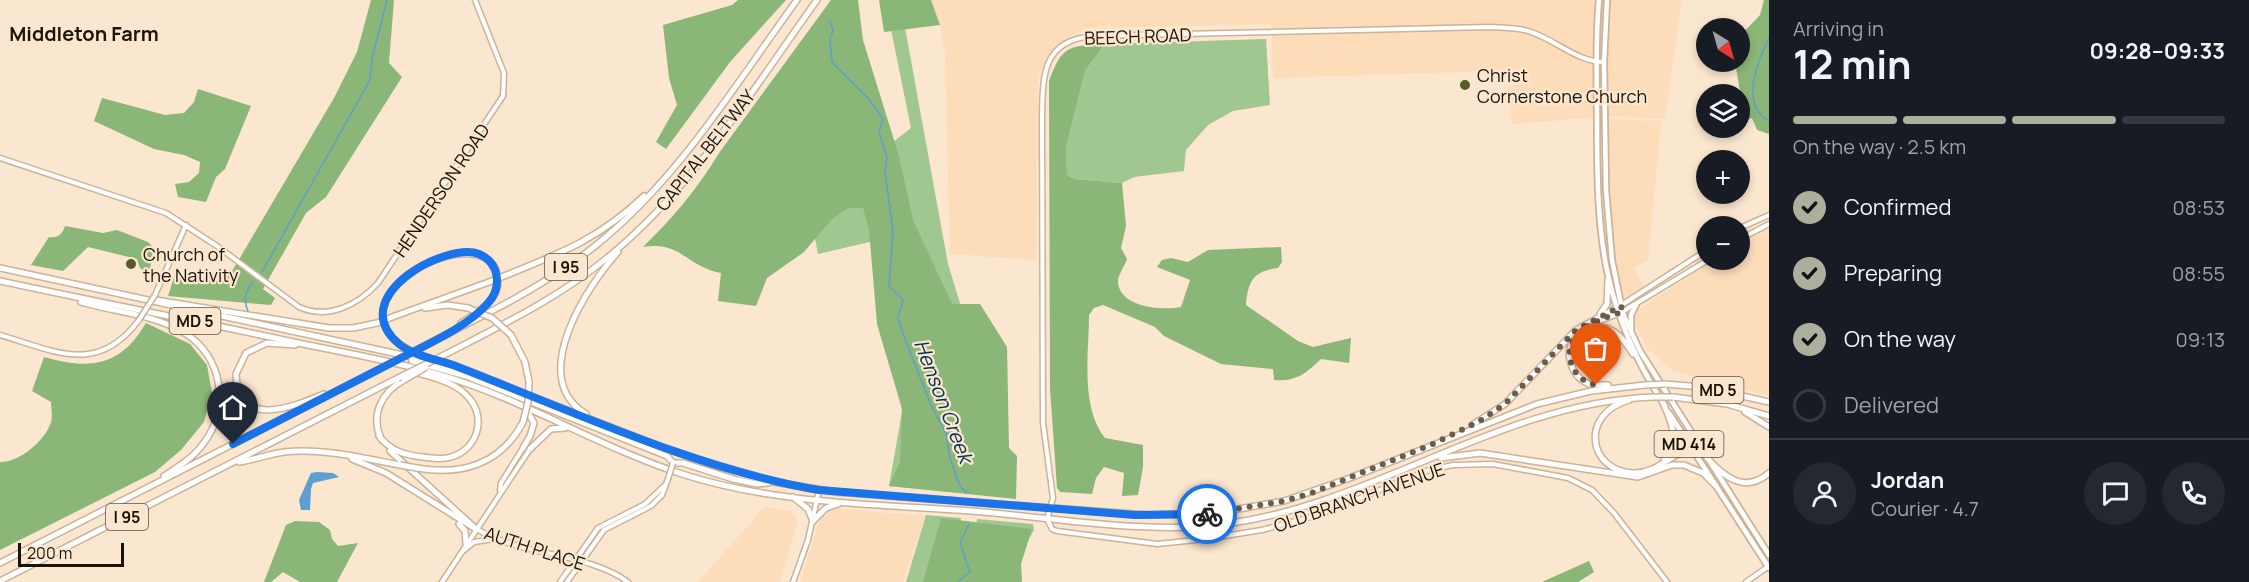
<!DOCTYPE html>
<meta charset="utf-8">
<style>
body{margin:0;font-family:Manrope,sans-serif;background:#242831;color:#f1f3f6;height:100vh;display:flex;flex-direction:column;font-size:22px;white-space:nowrap}
*{box-sizing:border-box;margin:0}
p{font-size:20px;color:#9ea1a6}
.icon{flex:none;width:33px;height:33px;fill:none;stroke:currentColor;stroke-width:2;stroke-linecap:round;stroke-linejoin:round}
.map{position:relative;flex:1;overflow:hidden}
.drawer{display:flex;flex-direction:column;background:#171b24;width:480px}
.drawer>*{flex:none}
.needle{width:39px;rotate:143deg}
.tools{position:absolute;left:1696px;top:18px;display:grid;gap:12px}
.tools a{display:grid;place-items:center;width:54px;height:54px;border-radius:50%;background:#171b24;box-shadow:0 3px 9px #0003;font-size:30px}
.scale{position:absolute;left:18px;bottom:15px;width:106px;box-sizing:border-box;padding-left:6px;border:3px solid #1b1308;border-top:0;font-size:16px;line-height:21px;white-space:nowrap;color:#1b1308;-webkit-text-stroke:4px #fbe6cf;paint-order:stroke}
.pin{position:absolute;display:grid;place-items:center;width:51px;height:51px;color:#fff;margin:-62px -26px;border-radius:50% 50% 50% 0;rotate:-45deg;box-shadow:0 0 6px #0007}
.pin .icon{rotate:45deg}
.courier{position:absolute;display:grid;place-items:center;width:60px;height:60px;margin:-30px;border:4px solid #1a73e8;border-radius:50%;background:#fff;color:#222;box-shadow:0 2px 8px #0007}
.head em{font-style:normal;font-weight:700}
.head div{display:flex;flex-direction:column-reverse}
.head{display:flex;align-items:center;justify-content:space-between;height:102px;padding:0 24px}
h1{font-size:39px;font-weight:700;line-height:45px}
.bar{display:grid;grid-template-columns:repeat(4,1fr);gap:9px 6px;align-content:center;height:72px;padding:0 24px}
.bar i{height:8px;border-radius:4px;background:#363941}
.bar .active{background:#abaf9b}
.bar p{grid-column:span 4}
.line{display:flex;align-items:center;gap:15px;padding:0 24px;border-top:2px solid #363941}
.line div{flex:1}
.round{display:grid;place-items:center;flex:none;width:63px;height:63px;border-radius:32px;background:#242831}
ol{padding:0 24px;list-style:none}
li{display:flex;align-items:center;gap:18px;height:66px}
li p{margin-inline-start:auto}
li .icon{padding:6px;border-radius:50%;background:#abaf9b;color:#111;stroke-width:4}
li:last-child{color:#9ea1a6}
li i{width:33px;height:33px;border:3px solid #363941;border-radius:50%}
main{display:flex;flex:1;min-height:0}
.map>svg:first-child{display:block}
</style>
<main>
<div class="map">
<svg width="1769" height="582" viewBox="0 0 1769 582">
<rect width="100%" height="100%" fill="#fbe6cf"/>
<!-- built -->
<g fill="#fcdcb9">
<path d="M931,0H1682L1665,119L1610,116L1512,124L1508,87L1522,84L1520,70L1273,78L1271,24L1085,28L1053,48L1038,75L1036,260L950,254L945,54L940,25Z"/>
<path d="M1608,119L1661,121L1648,260L1634,268L1644,289L1622,302L1612,241Z"/>
<path d="M1769,228V396L1673,371L1647,348L1637,329L1633,317L1635,312L1714,260H1740V243Z"/>
<path d="M765,507L791,511L798,521L780,582H698Z"/>
<path d="M831,508L925,516L903,582H800L820,520Z"/>
</g>
<!-- green -->
<g fill="#a0c790">
<path d="M885,0H900L948,264L976,356L951,492L889,486L902,412L879,153L911,128Z"/>
<path d="M1266,39L1270,105L1233,111L1208,125L1186,150L1184,171L1134,177L1122,183L1075,179L1067,175L1066,147L1085,71L1105,44Z"/>
<path d="M859,187L874,241L818,254L815,238Z"/>
<path d="M926,515L961,518L960,527L976,529L977,519L1033,524L1034,530L1021,553L1017,582H906Z"/>
</g>
<!-- forest -->
<g fill="#8ab777">
<path d="M371,0H394L389,63L402,77L326,197L306,213L263,289L275,298L271,305L168,296L175,274L216,281L231,273L334,98L357,52Z"/>
<path d="M738,0H786L730,62L666,149L656,142L677,105L669,78L663,25L732,5Z"/>
<path d="M831,0H858L863,40L899,156L913,220L952,304H980L1007,347L1009,448L1017,456L1016,499L889,486L900,462L902,409L877,324L869,230L863,208H848L832,219L804,252L767,278L756,306L718,301L721,273C685,266 682,241 643,247C672,219 698,188 719,153Z"/>
<path d="M879,0H931L940,25L884,32Z"/>
<path d="M1764,0H1769V134L1757,130L1752,118L1745,121L1735,62H1740V36L1760,15Z"/>
<path d="M1105,44L1085,71L1066,147L1067,175L1075,179L1122,183L1126,226L1121,248L1127,259C1125,265 1119,274 1118,280C1117,307 1162,311 1181,307L1190,280L1157,267L1162,260L1171,258L1188,262L1208,250L1281,247L1282,262L1278,268C1254,271 1248,280 1246,305L1298,341L1313,347L1351,338L1349,363L1321,359C1305,374 1296,382 1274,380L1273,369L1221,364L1164,336L1155,327L1103,305L1094,308L1089,315C1089,353 1080,406 1105,438L1143,445V467L1138,495L1122,496L1124,473L1104,467L1096,478L1092,494L1060,492L1057,488L1050,388L1049,81C1062,45 1069,46 1105,44Z"/>
<path d="M198,89L251,106L225,169L216,177L206,202L178,197L175,184L189,182L199,173L200,162L184,155L154,149L94,121L102,98L165,115L184,113L194,102Z"/>
<path d="M65,226L103,233L117,230L148,242L154,248L149,274L140,268L137,259L88,247L63,271L31,265L49,237C58,238 62,235 65,226Z"/>
<path d="M146,323L190,344L207,365L212,393L204,422L181,450L155,472L0,550V462C19,463 46,440 51,422C53,416 51,408 51,402L32,391L44,357C90,370 120,367 146,323Z"/>
<path d="M941,518L1032,529L1021,564L1022,582H923Z"/>
<path d="M295,521L319,522L330,530L332,539L338,546L358,543L337,582H300L283,572L271,582H264L286,525Z"/>
<path d="M1589,561L1594,572L1578,582H1542Z"/>
</g>
<!-- water -->
<path fill="#5f9ed1" d="M317,472L333,473L339,477L313,483L311,489L310,510H301L299,500L311,473Z"/>
<g fill="none" stroke-linecap="round" stroke-linejoin="round">
<!-- stream -->
<g stroke="#5f9ed1" stroke-width="1.5">
<path d="M830,21L833,30L830,40L832,62L868,98L883,119L879,132L887,157L885,173L893,231L889,286L903,300L898,318L903,334L931,405L946,433L950,458L960,486L966,493"/>
<path d="M1769,38C1758,60 1739,105 1769,121"/>
<path d="M262,272L370,80L372,58L387,0"/>
<path d="M248,311C243,300 245,292 253,282"/>
<path d="M957,582L970,572L960,543L969,524"/>
</g>
<defs>
<g id="secondary">
<path d="M1604,62C1577,62 1556,40 1531,32C1518,27 1503,28 1490,27L1092,36C1041,41 1043,77 1042,117L1043,423L1053,498L1047,519L1052,529L1057,531L1157,544L1206,539L1262,530L1318,515L1426,471L1453,465L1493,464L1568,478L1592,490L1614,513L1667,582"/>
<path d="M0,158L166,213L217,246L299,307C328,320 358,305 378,283L503,96L504,73L475,0"/>
<path d="M1740,228L1769,215"/>
<path d="M1740,239L1769,224"/>
<path d="M155,295L186,225"/>
<path d="M1620,306L1707,250"/>
<path d="M1622,312L1708,260"/>
<path d="M0,335C55,351 97,376 139,320"/>
<path d="M500,490L501,483L523,448"/>
<path d="M475,528C519,556 587,552 628,582"/>
<path d="M463,551L474,542L494,539"/>
<path d="M442,582L530,449"/>
<path d="M560,582L598,528L645,504L664,486"/>
<path d="M567,582L604,530L651,506L662,495L668,479"/>
<path d="M793,582L808,540L819,490"/>
<path d="M1746,582L1769,566"/>
</g>
<g id="primary">
<path d="M1599,0C1595,41 1597,82 1597,123C1597,237 1601,308 1665,406"/>
<path d="M1607,0L1604,62L1606,190L1612,260L1623,314L1640,351L1769,555"/>
<path d="M1631,330V315L1636,305"/>
<path d="M1669,413L1769,568"/>
</g>
<g id="highway">
<path d="M0,268L435,362L468,372L657,445L739,474L767,481L836,492L1148,515L1216,513L1284,501L1350,478L1537,404L1591,391L1645,385"/>
<path d="M504,276C561,253 599,239 644,196"/>
<path d="M0,281C101,303 202,322 303,344C347,353 393,361 437,374C522,398 598,447 682,474C775,504 875,504 971,511C1045,517 1119,530 1193,527C1357,519 1490,403 1653,397"/>
<path d="M156,300L329,328H353L377,323"/>
<path d="M81,302C114,312 153,314 183,332C223,355 231,409 203,444C193,458 178,467 164,476"/>
<path d="M425,308L448,305L468,308"/>
<path d="M1600,314L1607,304L1608,280"/>
<path d="M395,316L489,282"/>
<path d="M1588,328C1611,323 1622,336 1633,354"/>
<path d="M511,335L525,362L529,382"/>
<path d="M295,345L267,343L246,353L236,374C238,430 293,407 324,394"/>
<path d="M422,347C482,316 542,288 595,246C678,180 735,85 797,0"/>
<path d="M446,354C502,325 558,298 607,258C693,188 753,89 817,0"/>
<path d="M430,358C413,353 394,345 386,328C362,274 493,221 498,279C499,301 477,313 461,323"/>
<path d="M412,361L466,376L667,456L673,463H683L733,479L757,484L768,483"/>
<path d="M1665,384L1702,387L1769,402"/>
<path d="M1608,385C1602,385 1595,386 1589,384C1571,377 1563,352 1576,337C1585,324 1603,319 1617,314"/>
<path d="M1673,397L1727,404L1769,416"/>
<path d="M1629,400C1579,414 1588,471 1633,473C1660,474 1675,447 1701,448"/>
<path d="M1663,403C1672,422 1680,442 1664,460"/>
<path d="M1745,412L1769,427"/>
<path d="M586,414C526,378 588,285 618,252"/>
<path d="M1472,425L1505,404L1576,330L1615,309"/>
<path d="M379,436C391,451 404,455 423,457C432,458 442,460 451,457C477,450 487,418 469,398C456,382 434,378 415,372"/>
<path d="M381,439C370,414 382,392 404,380"/>
<path d="M523,448L530,436L534,423L526,409"/>
<path d="M530,449L551,429L565,428"/>
<path d="M390,451L475,528"/>
<path d="M1441,458L1480,453L1638,477L1672,465H1684L1703,473L1716,486"/>
<path d="M1707,458C1724,477 1745,494 1769,473"/>
<path d="M352,459L386,473L474,528"/>
<path d="M239,462C254,460 269,454 284,452C323,448 362,458 400,465"/>
<path d="M417,468C462,476 501,464 523,422"/>
<path d="M793,497L808,509L813,521"/>
<path d="M813,521L826,508L838,504"/>
<path d="M459,524L465,531L466,544"/>
<path d="M0,563L372,373"/>
<path d="M0,581L398,378"/>
</g>
</defs>
<!-- secondary casing -->
<use href="#secondary" stroke="#ccb296" stroke-width="7"/>
<!-- primary casing -->
<use href="#primary" stroke="#ccb296" stroke-width="8"/>
<!-- highway casing -->
<use href="#highway" stroke="#ccb296" stroke-width="8"/>
<!-- secondary -->
<use href="#secondary" stroke="#fff" stroke-width="4"/>
<!-- primary -->
<use href="#primary" stroke="#fff" stroke-width="4.5"/>
<!-- highway -->
<use href="#highway" stroke="#fff" stroke-width="5"/>
<defs>
<g id="secondary-bridge">
<path d="M139,320L155,295"/>
<path d="M668,479L673,463"/>
</g>
<g id="highway-bridge">
<path d="M489,282L504,276"/>
<path d="M468,308L492,318L511,335"/>
<path d="M377,323L395,316"/>
<path d="M372,373L422,347"/>
<path d="M398,378L446,354"/>
<path d="M404,380L426,367"/>
<path d="M1645,385L1665,384"/>
<path d="M1653,397H1673"/>
<path d="M523,422L528,402L529,382"/>
<path d="M400,465L417,468"/>
</g>
</defs>
<!-- secondary-bridge casing -->
<use href="#secondary-bridge" stroke="#ccb296" stroke-width="7" stroke-linecap="butt"/>
<!-- highway-bridge casing -->
<use href="#highway-bridge" stroke="#ccb296" stroke-width="8" stroke-linecap="butt"/>
<!-- secondary-bridge -->
<use href="#secondary-bridge" stroke="#fff" stroke-width="4"/>
<!-- highway-bridge -->
<use href="#highway-bridge" stroke="#fff" stroke-width="5"/>
</g>
<g fill="none" stroke-linecap="round" stroke-linejoin="round">
<!-- done -->
<path stroke="#695d4e" stroke-width="6" stroke-dasharray="0 10.8" d="M1207,514L1284,501L1309,494L1433,444L1478,422L1505,404L1576,330L1621,306L1623,312C1609,316 1591,322 1580,332C1560,349 1571,381 1596,385"/>
<!-- route -->
<path stroke="#1a73e8" stroke-width="8" d="M233,444C289,415 344,387 399,359C426,345 469,326 488,303C502,288 500,263 479,254C447,241 343,297 399,344C414,356 435,359 453,365C573,411 692,468 819,490L1135,515L1207,514"/>
</g>
<!-- markers -->
<g fill="#555c2b" stroke="#fbe6cf" stroke-width="2">
<circle cx="1465" cy="85" r="6"/>
<circle cx="131" cy="264" r="6"/>
</g>
<g text-anchor="middle" dominant-baseline="central" stroke-width="4.5" stroke-linejoin="round" paint-order="stroke">
<!-- shield labels -->
<g fill="#fbe6cf" stroke="#5e5244" stroke-width="1.5">
<rect x="545" y="254" width="42" height="26" rx="4.5"/>
<rect x="169.5" y="308" width="51" height="26" rx="4.5"/>
<rect x="1692.5" y="377" width="51" height="26" rx="4.5"/>
<rect x="1654.5" y="431" width="69" height="26" rx="4.5"/>
<rect x="106" y="504" width="42" height="26" rx="4.5"/>
</g>
<g font-size="16" font-weight="bold" fill="#1b1308">
<text x="566" y="267">I 95</text>
<text x="195" y="321">MD 5</text>
<text x="1718" y="390">MD 5</text>
<text x="1689" y="444">MD 414</text>
<text x="127" y="517">I 95</text>
</g>
<!-- street labels -->
<g font-size="18" fill="#1b1308" stroke="#fbe6cf">
<text transform="translate(1138 36) rotate(-2)">BEECH ROAD</text>
<text transform="translate(705 150) rotate(-52)">CAPITAL BELTWAY</text>
<text transform="translate(441 190) rotate(-56)">HENDERSON ROAD</text>
<text transform="translate(1359 497) rotate(-19)">OLD BRANCH AVENUE</text>
<text transform="translate(535 548) rotate(18)">AUTH PLACE</text>
</g>
<!-- poi labels -->
<g font-size="18" fill="#1b1308" stroke="#fbe6cf" text-anchor="start">
<text x="1477" y="75">Christ<tspan x="1477" dy="21">Cornerstone Church</tspan></text>
<text x="143" y="254">Church of<tspan x="143" dy="21">the Nativity</tspan></text>
</g>
<!-- neighbourhood labels -->
<g font-size="20" font-weight="bold" fill="#1b1308" stroke="#fbe6cf">
<text x="84" y="33">Middleton Farm</text>
</g>
<!-- water labels -->
<g font-size="20" font-style="italic" fill="#003254" stroke="#fbe6cf">
<text transform="translate(944 401) rotate(69)">Henson Creek</text>
</g>
</g>
</svg>
<div class="tools">
<a><svg class="needle" viewBox="-14 -14 28 28"><path d="M0-13l5 13h-10z" fill="#e53935"/><path d="M0 13l5-13h-10z" fill="#9ea1a6"/></svg></a>
<a><svg class="icon" aria-label="layers" viewBox="0 0 24 24"><path d="M12 4l9 5-9 5-9-5zM3 14l9 5 9-5"/></svg></a>
<a>+</a>
<a>−</a>
</div>
<div class="scale">200 m</div>
<div class="pin" style="left:1596px;top:385px;background:#ea580c"><svg class="icon" aria-label="bag" viewBox="0 0 24 24"><path d="M5 8h14l-1 12H6zM9 8a3 3 0 0 1 6 0"/></svg></div>
<div class="pin" style="left:233px;top:444px;background:#1f2937"><svg class="icon" aria-label="home" viewBox="0 0 24 24"><path d="M3 11l9-7 9 7M6 9v11h12V9"/></svg></div>
<div class="courier" style="left:1207px;top:514px"><svg class="icon" aria-label="bike" viewBox="0 0 24 24"><circle cx="6" cy="16" r="4"/><circle cx="18" cy="16" r="4"/><path d="M6 16l4-8h5l3 8M10 8l3 8H6M13 5h3"/></svg></div>
</div>
<section class="drawer">
<div class="head"><div><h1>12 min</h1><p>Arriving in</p></div><em>09:28–09:33</em></div>
<div class="bar"><i class="active"></i><i class="active"></i><i class="active"></i><i></i><p>On the way · 2.5 km</p></div>
<ol>
<li><svg class="icon" aria-label="check" viewBox="0 0 24 24"><path d="M5 12l5 5 9-10"/></svg>Confirmed<p>08:53</p></li>
<li><svg class="icon" aria-label="check" viewBox="0 0 24 24"><path d="M5 12l5 5 9-10"/></svg>Preparing<p>08:55</p></li>
<li><svg class="icon" aria-label="check" viewBox="0 0 24 24"><path d="M5 12l5 5 9-10"/></svg>On the way<p>09:13</p></li>
<li><i></i>Delivered</li>
</ol>
<div class="line" style="height:108px"><a class="round"><svg class="icon" aria-label="person" viewBox="0 0 24 24"><circle cx="12" cy="8" r="4"/><path d="M4 21q1-7 8-7t8 7"/></svg></a><div><b>Jordan</b><p>Courier · 4.7</p></div><a class="round"><svg class="icon" aria-label="chat" viewBox="0 0 24 24"><path d="M4 5h16v11H9l-5 4z"/></svg></a><a class="round"><svg class="icon" aria-label="phone" viewBox="0 0 24 24"><path d="M5 4h4l2 5-3 2q2 4 5 5l2-3 5 2v4C11 20 4 13 5 4z"/></svg></a></div>
</section>
</main>
